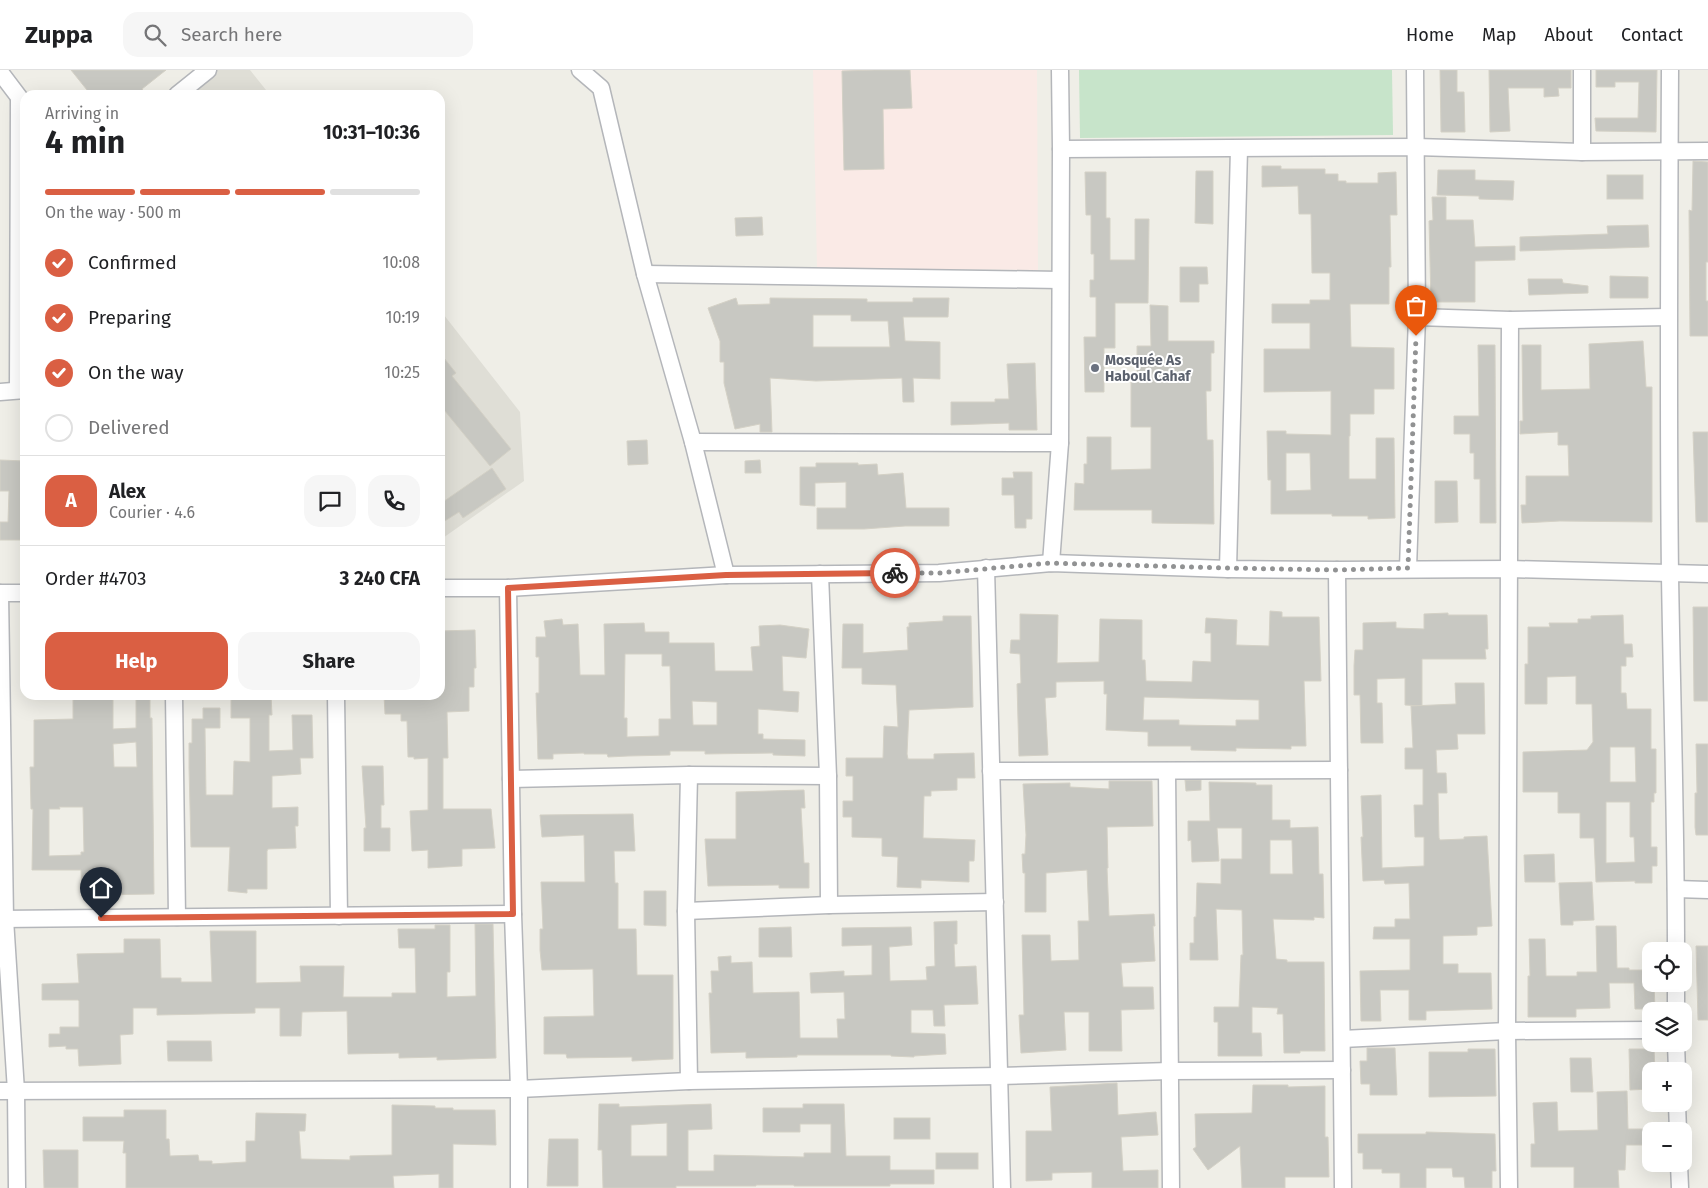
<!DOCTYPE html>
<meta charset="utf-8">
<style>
body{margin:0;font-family:"Fira Sans",sans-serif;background:#f6f6f6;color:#202124;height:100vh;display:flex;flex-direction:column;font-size:19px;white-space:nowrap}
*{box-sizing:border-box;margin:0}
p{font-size:16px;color:#757577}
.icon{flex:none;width:28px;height:28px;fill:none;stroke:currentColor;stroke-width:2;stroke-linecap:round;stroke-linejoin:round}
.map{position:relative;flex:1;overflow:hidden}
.drawer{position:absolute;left:20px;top:20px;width:425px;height:610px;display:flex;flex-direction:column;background:#fff;border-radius:15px;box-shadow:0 5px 20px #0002}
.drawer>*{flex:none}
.fabs{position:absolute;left:1642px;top:872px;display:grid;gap:10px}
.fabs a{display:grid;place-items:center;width:50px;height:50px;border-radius:10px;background:#fff;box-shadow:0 5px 20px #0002;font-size:25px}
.pin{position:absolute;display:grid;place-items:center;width:42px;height:42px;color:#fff;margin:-51px -21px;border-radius:50% 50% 50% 0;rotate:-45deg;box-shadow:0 0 5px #0007}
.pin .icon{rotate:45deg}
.courier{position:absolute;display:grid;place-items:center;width:50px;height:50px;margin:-25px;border:4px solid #da5f43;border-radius:50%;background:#fff;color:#222;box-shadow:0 1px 6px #0007}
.overview em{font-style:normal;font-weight:700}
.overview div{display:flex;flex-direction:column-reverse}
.overview{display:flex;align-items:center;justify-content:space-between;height:85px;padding:0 25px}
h1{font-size:32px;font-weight:700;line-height:38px}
.bar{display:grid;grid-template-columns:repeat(4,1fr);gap:8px 5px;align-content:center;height:60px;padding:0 25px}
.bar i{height:6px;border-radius:4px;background:#e0e0e0}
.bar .current{background:#da5f43}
.bar p{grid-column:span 4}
.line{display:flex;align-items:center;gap:12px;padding:0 25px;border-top:1px solid #e0e0e0}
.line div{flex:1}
.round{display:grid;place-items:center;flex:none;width:52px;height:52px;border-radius:15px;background:#f6f6f6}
ol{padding:0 25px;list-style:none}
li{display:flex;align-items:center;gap:15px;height:55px}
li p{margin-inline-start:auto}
li .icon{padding:5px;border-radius:50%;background:#da5f43;color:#fff;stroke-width:4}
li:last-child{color:#757577}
li i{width:28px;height:28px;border:2px solid #e0e0e0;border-radius:50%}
.action{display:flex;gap:10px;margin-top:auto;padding:10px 25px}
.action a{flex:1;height:58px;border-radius:15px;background:#da5f43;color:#fff;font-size:20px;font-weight:700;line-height:58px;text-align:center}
.action a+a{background:#f6f6f6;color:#202124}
header{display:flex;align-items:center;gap:30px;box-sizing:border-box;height:70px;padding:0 25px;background:#fff;border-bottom:1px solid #e0e0e0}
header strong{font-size:24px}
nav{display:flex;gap:28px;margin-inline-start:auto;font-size:18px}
.search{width:350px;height:45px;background:#f6f6f6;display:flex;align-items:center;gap:12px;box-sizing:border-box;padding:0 18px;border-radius:15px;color:#757577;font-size:19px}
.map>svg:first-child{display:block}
</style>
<header>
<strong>Zuppa</strong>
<div class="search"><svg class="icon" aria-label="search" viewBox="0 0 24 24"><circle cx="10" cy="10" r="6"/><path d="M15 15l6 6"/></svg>Search here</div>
<nav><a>Home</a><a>Map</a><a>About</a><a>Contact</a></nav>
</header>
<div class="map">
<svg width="1708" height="1118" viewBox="0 0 1708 1118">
<rect width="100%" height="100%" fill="#efeee7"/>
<!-- education -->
<g fill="#dfded6">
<path d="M216,0H250L270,25H185Z"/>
<path d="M440,240L520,342L524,411L440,470Z"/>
</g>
<!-- medical -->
<path fill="#faeae6" d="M813,0H1037L1038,200L817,198Z"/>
<!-- green -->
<path fill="#c7e4ca" d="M1079,0H1392L1393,65L1080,68Z"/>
<!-- building -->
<g fill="#c8c8c2" stroke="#d4d1c6" fill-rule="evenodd">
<path d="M71,0H166L142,19L147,25H91Z"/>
<path d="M875,0H910L912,38L883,39L884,99L844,100L842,1Z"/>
<path d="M1440,0H1457V22H1464L1465,62H1441Z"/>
<path d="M1489,0H1571V18H1558L1559,26L1544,27V18H1508L1510,61L1490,62Z"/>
<path d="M1596,0H1657L1656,62L1596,61L1595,48H1638L1639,12H1615V17H1596Z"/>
<path d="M1693,91L1708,92V192H1706V231H1708V266H1690L1689,140L1692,141Z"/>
<path d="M1262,96H1281V99H1325V104H1338V111H1346V113H1378V103L1396,102L1397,145H1390L1391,197H1389V234H1350L1351,277L1394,278V319H1374V344H1350V366H1349V409H1376V368H1394L1395,448L1368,449V446H1332V444H1271V410H1268L1267,361H1286V364L1331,365V321L1264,322V279H1310V253H1272V234H1310V230H1330V203H1312L1311,144H1299L1298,116L1262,117ZM1286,383H1310L1311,420L1286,421Z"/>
<path d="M1438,100H1475V110L1514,111L1513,130L1479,129V126L1437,125Z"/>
<path d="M1196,101H1213V154L1195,153Z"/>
<path d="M1085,102H1106V148H1110V190H1135V149H1149L1148,233H1115V278H1104V322H1085L1084,267H1096V227H1090V210H1094V184H1091V145H1086Z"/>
<rect x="1607" y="105" width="36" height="24"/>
<path d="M1432,127H1446V150H1473L1475,177L1515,176V190L1475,191V232H1431L1429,151L1433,150Z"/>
<path d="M762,147L763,165L736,166L735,148Z"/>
<path d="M1648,155L1649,177L1520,181V167L1608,164L1607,156Z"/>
<path d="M1180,197H1207L1208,214H1199V232H1180Z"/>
<path d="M1610,206L1648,207V228H1610Z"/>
<path d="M1528,209H1562L1563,213L1588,216V223L1529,225Z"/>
<path d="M736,228L738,235L770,234V228L867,229V232H913V228H949L948,247H903L905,271L940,272V309L913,308L914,332H903L902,308L816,311L770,308L772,362H760V354L735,359L724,313V292H720V271L708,238ZM813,245H851V251H888L890,277H813Z"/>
<path d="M1150,235L1168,236V271H1214V283H1211V321H1206L1207,370H1213L1214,454L1152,453V440H1074L1075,413L1084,414V394H1087V367H1111V400L1151,399V357H1131V312H1137V276H1151Z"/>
<path d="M1643,271L1646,317H1652V452L1560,451L1522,453L1521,435H1526V406H1569L1568,375H1558V362L1520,364V351H1523L1522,275H1541V320L1590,319L1589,274Z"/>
<path d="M1478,275H1495L1496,453H1480V409H1474V383H1470V364H1454V346H1479Z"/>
<path d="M440,283L456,303L452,306L511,379L490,396L440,335Z"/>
<path d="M1035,293L1037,360H1009V353L951,355V332H995V329H1009L1007,294Z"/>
<path d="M1693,362H1708V452H1696Z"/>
<path d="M647,370L648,394L628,395L627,371Z"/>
<path d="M0,390L25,391V470H0V452H8L9,421H0Z"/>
<path d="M760,390L761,403H745V391Z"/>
<path d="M816,393H858V395L877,394L878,405L903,403L906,438H949V456H905L864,459H817V438H846V412L815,413V436L800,435V397H816Z"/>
<path d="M492,398L506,419L463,448L459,442L440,454V434Z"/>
<path d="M1013,402H1032V449H1026V458H1015L1014,425H1002V408H1014Z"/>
<path d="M1435,411H1457L1458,452L1435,453Z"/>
<path d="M1693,537H1708V631H1694Z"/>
<path d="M1270,541L1282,542V547H1319L1321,611H1304L1306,676H1291V679L1236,678V681L1191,680V676H1148V662L1106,660L1107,624H1104V611L1056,612V627L1045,628L1048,685L1019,686L1017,614L1021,613L1020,584L1010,583L1011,570H1020V544L1058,545L1057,593L1099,592L1100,549L1142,550V590H1145L1146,611L1192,612L1193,591L1211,592V563H1205L1206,548L1237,550L1236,575L1269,576ZM1144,627L1259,630V650H1236V656L1179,655V650H1143Z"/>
<path d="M1448,543V545H1487L1488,579H1485L1486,589H1422V636L1405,635V608L1377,609V633H1382L1383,673H1361L1360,625H1354V596L1355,580H1363V553L1396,552V558L1424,559V544Z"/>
<path d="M1623,545L1624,574H1632L1633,587H1626V596H1621V623H1626L1627,639H1651V679H1656V723H1654V732H1651V777H1657V796H1652V813H1635V811L1596,812L1594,768H1580V743H1558V722H1523V682L1587,680L1593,672L1592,634H1576V606L1547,607V634H1525V594H1528V557H1550L1549,553H1578V549H1591V546ZM1610,677H1635L1636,712H1610ZM1606,732H1630V767H1634L1635,792L1606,793Z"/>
<path d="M943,546H971L973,637L909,640L907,684L908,689H934V684L974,683L975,708H957V720L931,721V726H924L923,768L975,770L974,791H969V812L921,810V818L897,817L898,787L882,786V768L852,767V747H843V731H853V706H846V688H883L884,656L898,657L896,615L862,614V598H842L843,554H863V583L908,580L907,557H909V553L943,551Z"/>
<path d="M562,549L563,555L578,554L580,605H605L604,554L644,553L645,562H669V573H714L715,601H753L751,577L760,576L759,556L780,555L809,559L806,588L782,586L783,621L799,622L798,642L758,639V664H763V669L805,670V686L773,685V683L705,684V681H670V685L628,686L608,687L607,684H584V683L553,684V689H538L536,623H539V587H536V567H546L544,551ZM625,584H662V596H670L671,649H659V666L627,667V648H624ZM692,631L717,632V655H693Z"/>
<path d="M475,560L476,598H474V617H469V641L447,642L448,688H443V739H491L495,778L462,779V796L428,798V780L412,781L410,741L428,740V688L414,689V687H408L407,651H401V644H385L384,625H440V561Z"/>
<path d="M1455,613H1484L1485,664H1457L1458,679L1436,680L1437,703H1446L1447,723H1438L1439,768L1440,770L1464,769V767L1487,766L1492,856L1477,857V865L1443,866V894H1458V903H1491L1492,939L1426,941V950H1409V920H1380L1381,951H1361L1360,901L1410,900V869H1373L1374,857H1395V849H1410L1409,813L1385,814L1384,810L1363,811L1361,767H1363L1361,726L1381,725L1382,798L1424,796V767H1415L1414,735H1423V699H1405V678H1413L1411,636L1456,634Z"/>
<path d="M73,625H113V659L136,658V625H150V648H152L154,824L94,825V826H82L81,800H32L33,739H31L30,697H34V650L73,649ZM136,672L137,697H114L113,674ZM59,737H83L84,782H81V785L49,786V739H60Z"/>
<path d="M231,625H271L272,645H269V681L293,680L292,645H312L313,688H300L301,704L272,706V738L298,737V756H295L296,778L268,779L267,781V819H247V823L228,821L230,777H191L189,697V673H192V649H203V638H220V658H205L206,725H233L234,691L250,692V648H231Z"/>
<path d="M1696,674H1708V765H1696L1695,757V723H1697Z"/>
<path d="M362,696H383L384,735H381V758H390V781H364V758H366Z"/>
<path d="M1185,710H1201V720L1186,721Z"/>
<path d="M1109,711H1152L1153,756L1107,757L1108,798H1107L1109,846L1154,844L1155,856H1153L1155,891L1121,893L1123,917H1153L1154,939L1121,940L1122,981H1089V942H1064L1066,980L1021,983L1019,945H1024L1022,865H1050L1051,891L1079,890L1078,851H1089V848L1087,800L1046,803V842H1025V803H1023L1022,784H1025L1026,765L1023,714L1070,713V717L1109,719Z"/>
<path d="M1209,712L1256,713V715H1272V750H1290V758L1318,757L1319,804H1323L1324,848L1314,847V850L1273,849L1276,889L1287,890V892H1324L1325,981H1300V983H1284L1283,944H1277L1278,938L1252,937V963H1261L1262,986H1218V952H1214V937H1239L1241,885H1243L1242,840L1216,839L1218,890H1190V873H1194V847H1196L1197,813L1221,814V789H1242V758H1217L1219,791L1192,792L1191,770L1188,771V751H1210ZM1270,770H1292L1293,804H1270Z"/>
<path d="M804,720L805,738H801L804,793H809V818H779V815L708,816L705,769H736V722Z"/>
<path d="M633,744L635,781H614L615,813H618V859H636L637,905H673V989L632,991V987L567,988L566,984H544V947L594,946L593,899L542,900L540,880V859H543L541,812H585L584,765L542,767L540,745Z"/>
<path d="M1554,784L1555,812H1525L1524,785Z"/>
<path d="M1592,812L1594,850L1573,851V855H1561L1559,813Z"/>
<path d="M644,821H666V856L644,855Z"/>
<path d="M957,851V874H954L955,897L976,896L978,934L944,935L945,956H934L933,940H911V963L945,964L946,984L914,986V987L891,986V985H797V987L746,988V982L711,983L709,923H712L711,901H719L718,887L731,886V893L752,892L753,923L799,922L800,968H838L837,949H845L844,922L811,923L810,903L844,901V906L872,905V875L842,876V858L911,857L912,875L889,877L890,911L927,910L926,897L935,896L934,852Z"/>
<path d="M475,854H493L496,988L437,990V987L399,988V983L348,984L347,941L302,942L301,966H280V938H255V943L157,945V938H133V964L120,965L121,994L79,996L78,979H66V976L49,977V964H60V957H79V931L78,930H42V914L79,913L77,884L124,883V869H160L161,908H181V912H212L210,861H256V913L301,912L300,896H344L343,927H392V923H416L415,878H399L398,859H435V855H450V902H447V927L476,926Z"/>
<path d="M1596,856H1616L1617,898H1629V900H1651V914H1654L1655,939H1635L1634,913H1609L1610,938L1576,939V947H1528V906H1530L1529,869H1545L1546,906H1577V902H1597Z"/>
<path d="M791,857L792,887H759V858Z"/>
<path d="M1696,876H1708V950H1698Z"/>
<path d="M167,971H211L212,991H168Z"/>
<path d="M1367,978H1395L1397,1025H1370V1014H1361L1360,991H1367Z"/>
<path d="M1468,979H1495L1496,1026L1429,1027V982H1468Z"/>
<path d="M1629,979H1654L1655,1001H1651V1019L1630,1020Z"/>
<path d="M1570,988H1591L1593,1022H1571Z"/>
<path d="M1117,1013L1118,1045L1156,1042L1158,1065L1121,1067L1123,1101L1158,1100V1118H1092V1102L1052,1103V1110L1026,1111V1061H1052L1050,1017Z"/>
<path d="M1253,1015H1288V1017L1325,1016V1067H1328L1329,1107H1285V1118H1242L1240,1076L1208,1100L1193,1079L1196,1077L1195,1044L1252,1043Z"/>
<path d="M1627,1021L1628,1059H1651V1075H1626L1625,1100H1618L1619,1118H1574V1097H1531V1074H1535L1533,1033L1557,1032L1558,1061L1598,1060L1597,1022Z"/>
<path d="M599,1034H619V1037L711,1034L712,1059L688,1060V1100L689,1101H714V1085L804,1087V1083H831V1054H800V1062H763V1038H803V1034H844L846,1086H890V1100H934V1114H890V1116H794V1115H756V1116H676V1118H603L602,1080H598ZM667,1053V1086H631V1055Z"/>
<path d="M392,1035L435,1036V1038H453V1040H495L496,1075L453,1074V1118H439V1104L393,1106L394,1118H126V1083H123L124,1071H83V1047H124V1040H166V1069H169L170,1086L198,1085L199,1091H212V1094L246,1092V1071H255L256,1043L306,1044L305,1061H299L301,1089L350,1090V1086L392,1085Z"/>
<rect x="894" y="1048" width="36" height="21"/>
<path d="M1426,1062L1495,1064L1496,1101H1492V1118H1465L1464,1107H1453L1452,1098H1426V1118H1400V1103H1382V1099H1363V1083H1358V1064H1426Z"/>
<path d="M549,1069H578V1116H547Z"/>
<path d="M43,1080H78V1118H44Z"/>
<rect x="936" y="1083" width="42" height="16"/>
</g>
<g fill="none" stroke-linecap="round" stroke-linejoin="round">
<defs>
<g id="minor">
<path d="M580,0L601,18L645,204L693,372L726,505"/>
<path d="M1582,0V82"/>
<path d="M1670,0C1669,168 1668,337 1670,505C1672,630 1676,756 1676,881"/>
<path d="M0,2L25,35"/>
<path d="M177,25L208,0"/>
<path d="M1061,79L1416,77L1582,82L1708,81"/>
<path d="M645,204L1060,210"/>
<path d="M1417,247L1510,250L1668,247"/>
<path d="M18,320L19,28"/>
<path d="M0,322L25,320"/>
<path d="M693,372L1060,373"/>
<path d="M1051,493L1060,373L1061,79L1060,0"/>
<path d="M986,498L1002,1118"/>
<path d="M1408,498L1417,247L1415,0"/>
<path d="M1228,499L1239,79"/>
<path d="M1337,500L1343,1118"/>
<path d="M820,504L828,706L829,835"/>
<path d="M440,518H508L726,505L939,503L1051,493L1228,499L1337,500L1510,499L1708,504"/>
<path d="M508,518L513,844L519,1019V1118"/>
<path d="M0,523L5,849L16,1021L17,1118"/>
<path d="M0,523H25"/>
<path d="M174,625L177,847"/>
<path d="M336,625L339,846"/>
<path d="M991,701L1339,700"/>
<path d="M1167,701L1171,1118"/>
<path d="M511,709L689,705L828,706"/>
<path d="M1676,819L1708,820"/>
<path d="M686,841L829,835L995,832"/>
<path d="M0,849L513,844"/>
<path d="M1676,941V914"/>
<path d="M1342,969L1507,961L1651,960"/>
<path d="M1676,974L1677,1001"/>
<path d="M689,1011L686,841L689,705"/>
<path d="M0,1021L519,1019L689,1011L999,1006L1170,1001L1342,1000"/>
<path d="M1677,1034L1678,1061"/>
<path d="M1679,1094L1680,1118"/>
<path d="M1509,1118L1507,961L1510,250"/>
</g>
</defs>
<!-- minor casing -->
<use href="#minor" stroke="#b4b6ba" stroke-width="19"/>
<!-- minor -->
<use href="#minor" stroke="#fff" stroke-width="16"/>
</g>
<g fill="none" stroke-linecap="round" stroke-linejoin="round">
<!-- done -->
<path stroke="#919293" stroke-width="5" stroke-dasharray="0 9" d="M895,503H939L1051,493L1228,498L1337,500L1408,498L1416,266"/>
<!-- route -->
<path stroke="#da5f43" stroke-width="6" d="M101,848L513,844L508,518L726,505L895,503"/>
</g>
<!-- markers -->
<circle fill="#6b7280" stroke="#fff" stroke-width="2" cx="1095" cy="298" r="5"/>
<g text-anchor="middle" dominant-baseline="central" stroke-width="4" stroke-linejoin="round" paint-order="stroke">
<!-- worship labels -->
<g font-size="14" font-weight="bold" fill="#5b616d" stroke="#fff" text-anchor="start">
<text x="1105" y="290">Mosquée As<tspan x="1105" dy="16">Haboul Cahaf</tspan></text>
</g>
</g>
</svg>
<div class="fabs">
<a><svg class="icon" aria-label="locate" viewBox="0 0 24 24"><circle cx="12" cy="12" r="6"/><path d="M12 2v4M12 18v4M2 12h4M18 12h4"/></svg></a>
<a><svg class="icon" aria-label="layers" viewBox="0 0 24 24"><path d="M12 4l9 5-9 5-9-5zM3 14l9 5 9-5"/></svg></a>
<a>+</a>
<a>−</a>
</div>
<div class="pin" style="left:1416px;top:266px;background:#ea580c"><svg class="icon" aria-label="bag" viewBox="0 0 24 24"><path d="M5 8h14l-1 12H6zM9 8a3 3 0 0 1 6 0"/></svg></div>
<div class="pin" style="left:101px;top:848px;background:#1f2937"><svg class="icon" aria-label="home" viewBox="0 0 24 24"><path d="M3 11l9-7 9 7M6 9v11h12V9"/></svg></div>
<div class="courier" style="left:895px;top:503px"><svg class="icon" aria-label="bike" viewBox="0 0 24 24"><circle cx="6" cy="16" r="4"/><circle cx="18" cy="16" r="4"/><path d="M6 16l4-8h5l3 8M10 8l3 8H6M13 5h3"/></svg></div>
<section class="drawer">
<div class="overview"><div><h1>4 min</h1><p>Arriving in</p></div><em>10:31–10:36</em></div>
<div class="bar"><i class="current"></i><i class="current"></i><i class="current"></i><i></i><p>On the way · 500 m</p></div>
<ol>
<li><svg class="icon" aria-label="check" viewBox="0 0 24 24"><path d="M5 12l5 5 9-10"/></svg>Confirmed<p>10:08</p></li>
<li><svg class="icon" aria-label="check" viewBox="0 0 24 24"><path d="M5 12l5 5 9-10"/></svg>Preparing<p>10:19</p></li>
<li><svg class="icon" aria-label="check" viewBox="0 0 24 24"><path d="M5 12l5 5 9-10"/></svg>On the way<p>10:25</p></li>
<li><i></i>Delivered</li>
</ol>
<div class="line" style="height:90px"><b class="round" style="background:#da5f43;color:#fff">A</b><div><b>Alex</b><p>Courier · 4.6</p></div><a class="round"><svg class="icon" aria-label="chat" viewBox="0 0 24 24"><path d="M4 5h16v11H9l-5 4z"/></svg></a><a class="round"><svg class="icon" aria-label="phone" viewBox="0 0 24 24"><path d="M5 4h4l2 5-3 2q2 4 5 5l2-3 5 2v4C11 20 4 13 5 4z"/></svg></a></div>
<div class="line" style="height:65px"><div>Order #4703</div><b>3 240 CFA</b></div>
<div class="action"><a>Help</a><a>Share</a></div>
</section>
</div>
